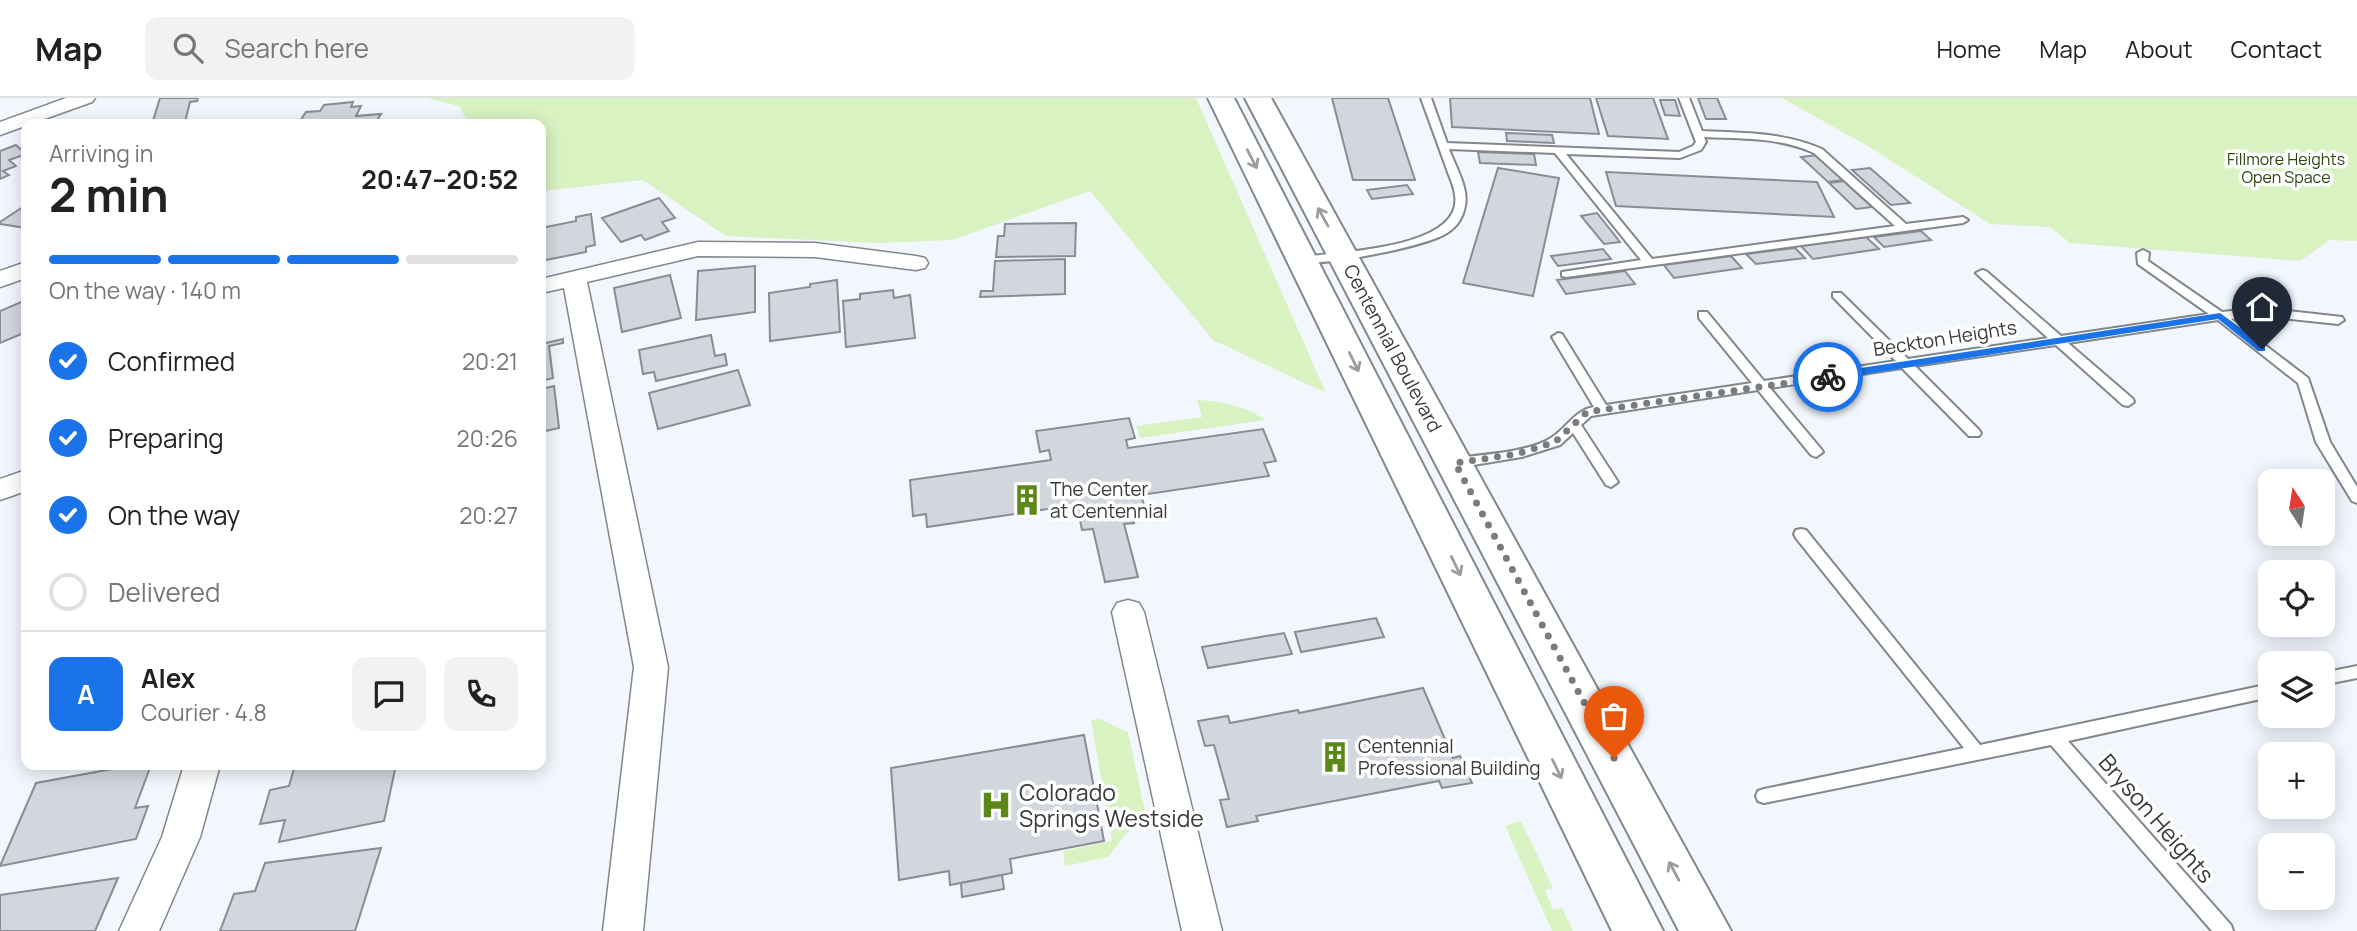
<!DOCTYPE html>
<meta charset="utf-8">
<style>
body{margin:0;font-family:Manrope,sans-serif;background:#f2f2f2;color:#222;height:100vh;display:flex;flex-direction:column;font-size:26px;white-space:nowrap}
*{box-sizing:border-box;margin:0}
p{font-size:23px;color:#767676}
.icon{flex:none;width:38px;height:38px;fill:none;stroke:currentColor;stroke-width:2;stroke-linecap:round;stroke-linejoin:round}
.map{position:relative;flex:1;overflow:hidden}
.side{position:absolute;left:21px;top:21px;width:525px;height:651px;display:flex;flex-direction:column;background:#fff;border-radius:14px;box-shadow:0 4px 18px #0003}
.side>*{flex:none}
.needle{width:46px;rotate:348deg}
.controls{position:absolute;left:2258px;top:371px;display:grid;gap:14px}
.controls a{display:grid;place-items:center;width:77px;height:77px;border-radius:14px;background:#fff;box-shadow:0 4px 18px #0003;font-size:35px}
.pin{position:absolute;display:grid;place-items:center;width:60px;height:60px;color:#fff;margin:-72px -30px;border-radius:50% 50% 50% 0;rotate:-45deg;box-shadow:0 0 7px #0007}
.pin .icon{rotate:45deg}
.courier{position:absolute;display:grid;place-items:center;width:70px;height:70px;margin:-35px;border:5px solid #1a73e8;border-radius:50%;background:#fff;color:#222;box-shadow:0 2px 9px #0007}
.head em{font-style:normal;font-weight:700}
.head div{display:flex;flex-direction:column-reverse}
.head{display:flex;align-items:center;justify-content:space-between;height:119px;padding:0 28px}
h1{font-size:46px;font-weight:700;line-height:52px}
.bar{display:grid;grid-template-columns:repeat(4,1fr);gap:10px 7px;align-content:center;height:84px;padding:0 28px}
.bar i{height:9px;border-radius:5px;background:#e0e0e0}
.bar .current{background:#1a73e8}
.bar p{grid-column:span 4}
.line{display:flex;align-items:center;gap:18px;padding:0 28px;border-top:2px solid #e0e0e0}
.line div{flex:1}
.round{display:grid;place-items:center;flex:none;width:74px;height:74px;border-radius:14px;background:#f2f2f2}
ol{padding:0 28px;list-style:none}
li{display:flex;align-items:center;gap:21px;height:77px}
li p{margin-inline-start:auto}
li .icon{padding:7px;border-radius:50%;background:#1a73e8;color:#fff;stroke-width:4}
li:last-child{color:#767676}
li i{width:38px;height:38px;border:4px solid #e0e0e0;border-radius:50%}
header{display:flex;align-items:center;gap:42px;box-sizing:border-box;height:98px;padding:0 35px;background:#fff;border-bottom:2px solid #e0e0e0}
header strong{font-size:33px}
nav{display:flex;gap:38px;margin-inline-start:auto;font-size:24px}
.search{width:490px;height:63px;background:#f2f2f2;display:flex;align-items:center;gap:18px;box-sizing:border-box;padding:0 24px;border-radius:14px;color:#767676;font-size:26px}
.map>svg:first-child{display:block}
</style>
<header>
<strong>Map</strong>
<div class="search"><svg class="icon" aria-label="search" viewBox="0 0 24 24"><circle cx="10" cy="10" r="6"/><path d="M15 15l6 6"/></svg>Search here</div>
<nav><a>Home</a><a>Map</a><a>About</a><a>Contact</a></nav>
</header>
<div class="map">
<svg width="2357" height="833" viewBox="0 0 2357 833">
<rect width="100%" height="100%" fill="#f2f7fe"/>
<!-- green -->
<g fill="#d8f2c1">
<path d="M427,0H1196L1326,295L1213,242L1090,93L952,142L878,145L726,138L643,82L541,93V26H469L459,8Z"/>
<path d="M1782,0H2357V143L2330,142L2300,163L2070,145L2050,129L1990,126L1871,50Z"/>
<path d="M1197,302C1222,303 1244,308 1266,322L1140,340L1136,328L1202,319Z"/>
<path d="M1099,621L1128,634L1148,727C1128,725 1120,746 1108,759L1065,768L1063,753L1112,743L1091,622Z"/>
<path d="M1521,723L1553,790L1545,792L1553,812L1562,810L1573,833H1552L1505,728Z"/>
</g>
<!-- building -->
<g fill="#d2d7de" stroke="#898d93" stroke-width="2">
<path d="M160,0H198L197,3L190,4L185,24L152,26Z"/>
<path d="M1332,0H1388L1415,82H1353Z"/>
<path d="M1450,0H1590L1599,36L1452,29Z"/>
<path d="M1596,0H1653L1668,41L1608,38Z"/>
<path d="M1698,0H1717L1726,21H1706Z"/>
<path d="M1660,2H1675L1680,18L1665,17Z"/>
<path d="M353,4L351,9L361,8L356,18L381,16L375,26H298L306,14L320,13L324,7Z"/>
<path d="M1506,35L1552,37L1554,45L1507,43Z"/>
<path d="M16,47L26,56L9,62L16,68L3,73L9,77L0,81V53Z"/>
<path d="M1478,54L1534,56L1536,67L1480,65Z"/>
<path d="M1817,57L1844,82L1828,84L1801,59Z"/>
<path d="M1498,70L1559,80L1533,198L1463,185Z"/>
<path d="M1870,70L1910,105L1891,107L1852,72Z"/>
<path d="M1606,74L1817,84L1834,119L1616,108Z"/>
<path d="M1844,83L1872,109L1856,111L1829,85Z"/>
<path d="M1407,87L1413,96L1372,101L1367,92Z"/>
<path d="M659,100L675,120L662,124L669,133L645,142L641,137L621,144L602,120Z"/>
<path d="M26,107V130L0,126V124Z"/>
<path d="M1597,115L1620,144L1604,146L1581,118Z"/>
<path d="M591,116L595,147L586,149V154L541,163V130L576,123V119Z"/>
<path d="M1076,125L1075,158L996,159L998,138H1004L1005,126Z"/>
<path d="M1921,133L1931,142L1884,149L1874,139Z"/>
<path d="M1866,139L1879,151L1813,161L1801,148Z"/>
<path d="M1795,150L1805,160L1756,166L1746,156Z"/>
<path d="M1603,151L1611,161L1558,168L1551,158Z"/>
<path d="M1731,158L1742,170L1674,180L1664,167Z"/>
<path d="M1065,161V196L980,199L981,193H993L995,163Z"/>
<path d="M755,168V214L696,222L698,173Z"/>
<path d="M1625,173L1635,186L1566,196L1557,182Z"/>
<path d="M670,177L681,220L622,234L614,190Z"/>
<path d="M837,182L840,234L770,243L769,195L810,189V186Z"/>
<path d="M893,192L894,200L910,197L915,240L846,249L843,203L860,201V196Z"/>
<path d="M26,202V234L0,245V213Z"/>
<path d="M711,237L715,258L725,256L727,267L656,283L654,274L643,276L639,252Z"/>
<path d="M563,241V245L549,248L553,280L541,283V246Z"/>
<path d="M738,272L750,307L658,331L649,295Z"/>
<path d="M554,288L559,330L541,334V291Z"/>
<path d="M1129,320L1135,340L1126,342L1128,350L1263,331L1276,363L1264,365L1269,378L1141,397L1144,407L1130,409L1134,425L1124,426L1138,479L1105,484L1093,431L1082,432L1079,417L1064,419L1061,409L927,429L926,416L913,418L910,382L1051,362L1049,352L1040,354L1036,333Z"/>
<path d="M1376,520L1384,539L1301,554L1295,534Z"/>
<path d="M1284,535L1292,556L1208,570L1202,549Z"/>
<path d="M1423,590L1453,660L1460,658L1472,685L1442,690L1439,683L1256,718L1258,723L1227,729L1220,702L1229,701L1214,647L1205,648L1198,623L1228,618L1230,625L1298,612L1299,615Z"/>
<path d="M1084,637L1104,743L1010,761L1012,775L950,787L949,773L899,782L891,670Z"/>
<path d="M134,667H151L135,710L148,708L136,741L0,768L36,685Z"/>
<path d="M295,667H396L384,723L279,744L285,722L260,726L270,692L289,688Z"/>
<path d="M381,750L355,833H220L234,796L255,793L265,765Z"/>
<path d="M1002,777L1004,791L962,799L961,785Z"/>
<path d="M118,780L95,833H0V797Z"/>
</g>
<g fill="none" stroke-linecap="round" stroke-linejoin="round">
<defs>
<g id="lane">
<path d="M1421,0H1431L1447,45L1679,54L1693,48L1696,44L1679,0H1689L1702,33C1743,35 1783,34 1822,51L1906,126L1963,119L1968,122L1963,125L1566,179L1562,178V174L1641,162L1555,55L1449,51C1455,68 1469,90 1465,108C1463,119 1457,129 1447,135C1425,149 1325,168 1299,164L1297,162L1303,159C1337,154 1464,151 1455,97C1454,87 1448,76 1445,66C1437,44 1429,22 1421,0ZM1704,39C1742,41 1779,39 1814,55L1895,128L1652,161L1566,56L1680,60L1701,52L1706,44Z"/>
<path d="M2143,152L2149,155L2148,163L2222,214L2261,210L2342,219L2344,222L2338,226L2261,218L2231,221L2308,280L2330,344L2357,389V405L2352,403L2316,344L2298,285L2218,222L2068,245L2133,301L2134,304L2128,308L2123,307L2056,247L1915,268L1979,332L1981,335L1979,338H1969L1902,270L1770,290L1821,351L1823,354L1816,359L1811,357L1758,292L1591,318L1581,327L1618,384L1611,389L1606,387L1573,335L1560,347L1522,359L1455,370L1448,365L1455,360C1481,357 1530,354 1551,340C1567,330 1575,312 1594,309L1552,239L1558,235L1562,236L1606,307L1752,285L1699,220V214H1707L1764,283L1896,263L1833,199V195H1841L1908,261L2048,240L1978,177L1976,175L1982,172L1986,173L2061,238L2209,216L2138,166L2137,155Z"/>
<path d="M1801,431L1806,432L1980,647L2270,586V599L2068,643L2231,827L2233,833H2212L2051,647L1764,705L1758,703L1756,698L1758,693L1764,691L1964,650L1796,440L1794,436L1796,432Z"/>
<path d="M2357,568V580L2322,587V575Z"/>
</g>
<g id="street">
<path d="M66,0H95L92,4L0,37V24Z"/>
<path d="M698,144L815,145L916,158L925,160L928,165L925,170L916,172L815,159L698,158L587,184L668,569L643,833H603L634,569L564,190L541,195V181Z"/>
<path d="M26,164V180L0,189V173Z"/>
<path d="M26,372V393L0,402V381Z"/>
<path d="M1128,502L1139,505L1144,514L1222,833H1182L1112,514L1117,505Z"/>
<path d="M184,667H220L200,739L159,833H119L162,739Z"/>
</g>
<g id="primary">
<path d="M1208,0H1234L1663,833H1612Z"/>
<path d="M1245,0H1271L1731,833H1679Z"/>
</g>
</defs>
<!-- lane casing -->
<use href="#lane" stroke="#82878c" stroke-width="4"/>
<!-- street casing -->
<use href="#street" stroke="#82878c" stroke-width="3"/>
<!-- primary casing -->
<use href="#primary" stroke="#82878c" stroke-width="4"/>
<!-- lane -->
<use href="#lane" fill="#fff" fill-rule="evenodd"/>
<!-- street -->
<use href="#street" fill="#fff" fill-rule="evenodd"/>
<!-- primary -->
<use href="#primary" fill="#fff" fill-rule="evenodd"/>
</g>
<!-- one-way arrows -->
<defs><path id="oneway-shaft" d="M-6 0H5M1.5-3L5.5 0L1.5 3" fill="none" stroke-width="1.6" stroke-linecap="round" stroke-linejoin="round" transform="scale(1.75)"/></defs>
<g stroke="#9b9c9d">
<use href="#oneway-shaft" transform="translate(1252 61) rotate(63)"/>
<use href="#oneway-shaft" transform="translate(1323 119) rotate(-119)"/>
<use href="#oneway-shaft" transform="translate(1354 264) rotate(64)"/>
<use href="#oneway-shaft" transform="translate(1456 468) rotate(64)"/>
<use href="#oneway-shaft" transform="translate(1557 671) rotate(64)"/>
<use href="#oneway-shaft" transform="translate(1674 773) rotate(-118)"/>
</g>
<!-- route -->
<path fill="#1a73e8" d="M2220,215L2265,248V253H2258L2218,221L1828,282L1823,279L1828,275Z"/>
<g fill="none" stroke-linecap="round" stroke-linejoin="round">
<!-- done -->
<path stroke="#787c7f" stroke-width="7" stroke-dasharray="0 12.6" d="M1614,660L1455,365L1517,356L1555,344L1587,314L1828,279"/>
</g>
<!-- icons -->
<defs>
<symbol id="building-bare" viewBox="-9 -9 18 18"><path d="M-4-6H4V6H1V3H-1V6H-4ZM-2.5-4.3h1.7v1.8h-1.7ZM.8-4.3h1.7v1.8H.8ZM-2.5-1h1.7V.8h-1.7ZM.8-1h1.7V.8H.8Z" fill="#5b8819" stroke="#fff" stroke-width="2.5" paint-order="stroke"/></symbol>
<symbol id="hospital-bare" viewBox="-9 -9 18 18"><path d="M-5-5h3v3.5h4V-5h3V5h-3V1.5h-4V5h-3Z" fill="#5b8819" stroke="#fff" stroke-width="2.5" paint-order="stroke"/></symbol>
</defs>
<g fill-rule="evenodd">
<use href="#building-bare" x="1005" y="380" width="44" height="44"/>
<use href="#building-bare" x="1313" y="637" width="44" height="44"/>
<use href="#hospital-bare" x="974" y="685" width="44" height="44"/>
</g>
<g text-anchor="middle" dominant-baseline="central" stroke-width="7" stroke-linejoin="round" paint-order="stroke">
<!-- far-park labels -->
<g font-size="16" fill="#2d4410" stroke="#fff">
<text x="2286" y="61">Fillmore Heights<tspan x="2286" dy="18">Open Space</tspan></text>
</g>
<!-- street labels -->
<g font-size="19" fill="#37393b" stroke="#fff">
<text transform="translate(1945 240) rotate(-9)">Beckton Heights</text>
<text transform="translate(1393 250) rotate(62)">Centennial Boulevard</text>
</g>
<!-- poi labels -->
<g font-size="19" fill="#37393b" stroke="#fff" text-anchor="start">
<text x="1050" y="391">The Center<tspan x="1050" dy="22">at Centennial</tspan></text>
<text x="1358" y="648">Centennial<tspan x="1358" dy="22">Professional Building</tspan></text>
</g>
<!-- near-poi labels -->
<g font-size="23" fill="#37393b" stroke="#fff" text-anchor="start">
<text x="1019" y="694">Colorado<tspan x="1019" dy="26">Springs Westside</tspan></text>
</g>
<!-- near-street labels -->
<g font-size="23" fill="#37393b" stroke="#fff">
<text transform="translate(2157 720) rotate(49)">Bryson Heights</text>
</g>
</g>
</svg>
<div class="controls">
<a><svg class="needle" viewBox="-14 -14 28 28"><path d="M0-13l5 13h-10z" fill="#e53935"/><path d="M0 13l5-13h-10z" fill="#767676"/></svg></a>
<a><svg class="icon" aria-label="locate" viewBox="0 0 24 24"><circle cx="12" cy="12" r="6"/><path d="M12 2v4M12 18v4M2 12h4M18 12h4"/></svg></a>
<a><svg class="icon" aria-label="layers" viewBox="0 0 24 24"><path d="M12 4l9 5-9 5-9-5zM3 14l9 5 9-5"/></svg></a>
<a>+</a>
<a>−</a>
</div>
<div class="pin" style="left:1614px;top:660px;background:#ea580c"><svg class="icon" aria-label="bag" viewBox="0 0 24 24"><path d="M5 8h14l-1 12H6zM9 8a3 3 0 0 1 6 0"/></svg></div>
<div class="pin" style="left:2262px;top:251px;background:#1f2937"><svg class="icon" aria-label="home" viewBox="0 0 24 24"><path d="M3 11l9-7 9 7M6 9v11h12V9"/></svg></div>
<div class="courier" style="left:1828px;top:279px"><svg class="icon" aria-label="bike" viewBox="0 0 24 24"><circle cx="6" cy="16" r="4"/><circle cx="18" cy="16" r="4"/><path d="M6 16l4-8h5l3 8M10 8l3 8H6M13 5h3"/></svg></div>
<section class="side">
<div class="head"><div><h1>2 min</h1><p>Arriving in</p></div><em>20:47–20:52</em></div>
<div class="bar"><i class="current"></i><i class="current"></i><i class="current"></i><i></i><p>On the way · 140 m</p></div>
<ol>
<li><svg class="icon" aria-label="check" viewBox="0 0 24 24"><path d="M5 12l5 5 9-10"/></svg>Confirmed<p>20:21</p></li>
<li><svg class="icon" aria-label="check" viewBox="0 0 24 24"><path d="M5 12l5 5 9-10"/></svg>Preparing<p>20:26</p></li>
<li><svg class="icon" aria-label="check" viewBox="0 0 24 24"><path d="M5 12l5 5 9-10"/></svg>On the way<p>20:27</p></li>
<li><i></i>Delivered</li>
</ol>
<div class="line" style="height:126px"><b class="round" style="background:#1a73e8;color:#fff">A</b><div><b>Alex</b><p>Courier · 4.8</p></div><a class="round"><svg class="icon" aria-label="chat" viewBox="0 0 24 24"><path d="M4 5h16v11H9l-5 4z"/></svg></a><a class="round"><svg class="icon" aria-label="phone" viewBox="0 0 24 24"><path d="M5 4h4l2 5-3 2q2 4 5 5l2-3 5 2v4C11 20 4 13 5 4z"/></svg></a></div>
</section>
</div>
